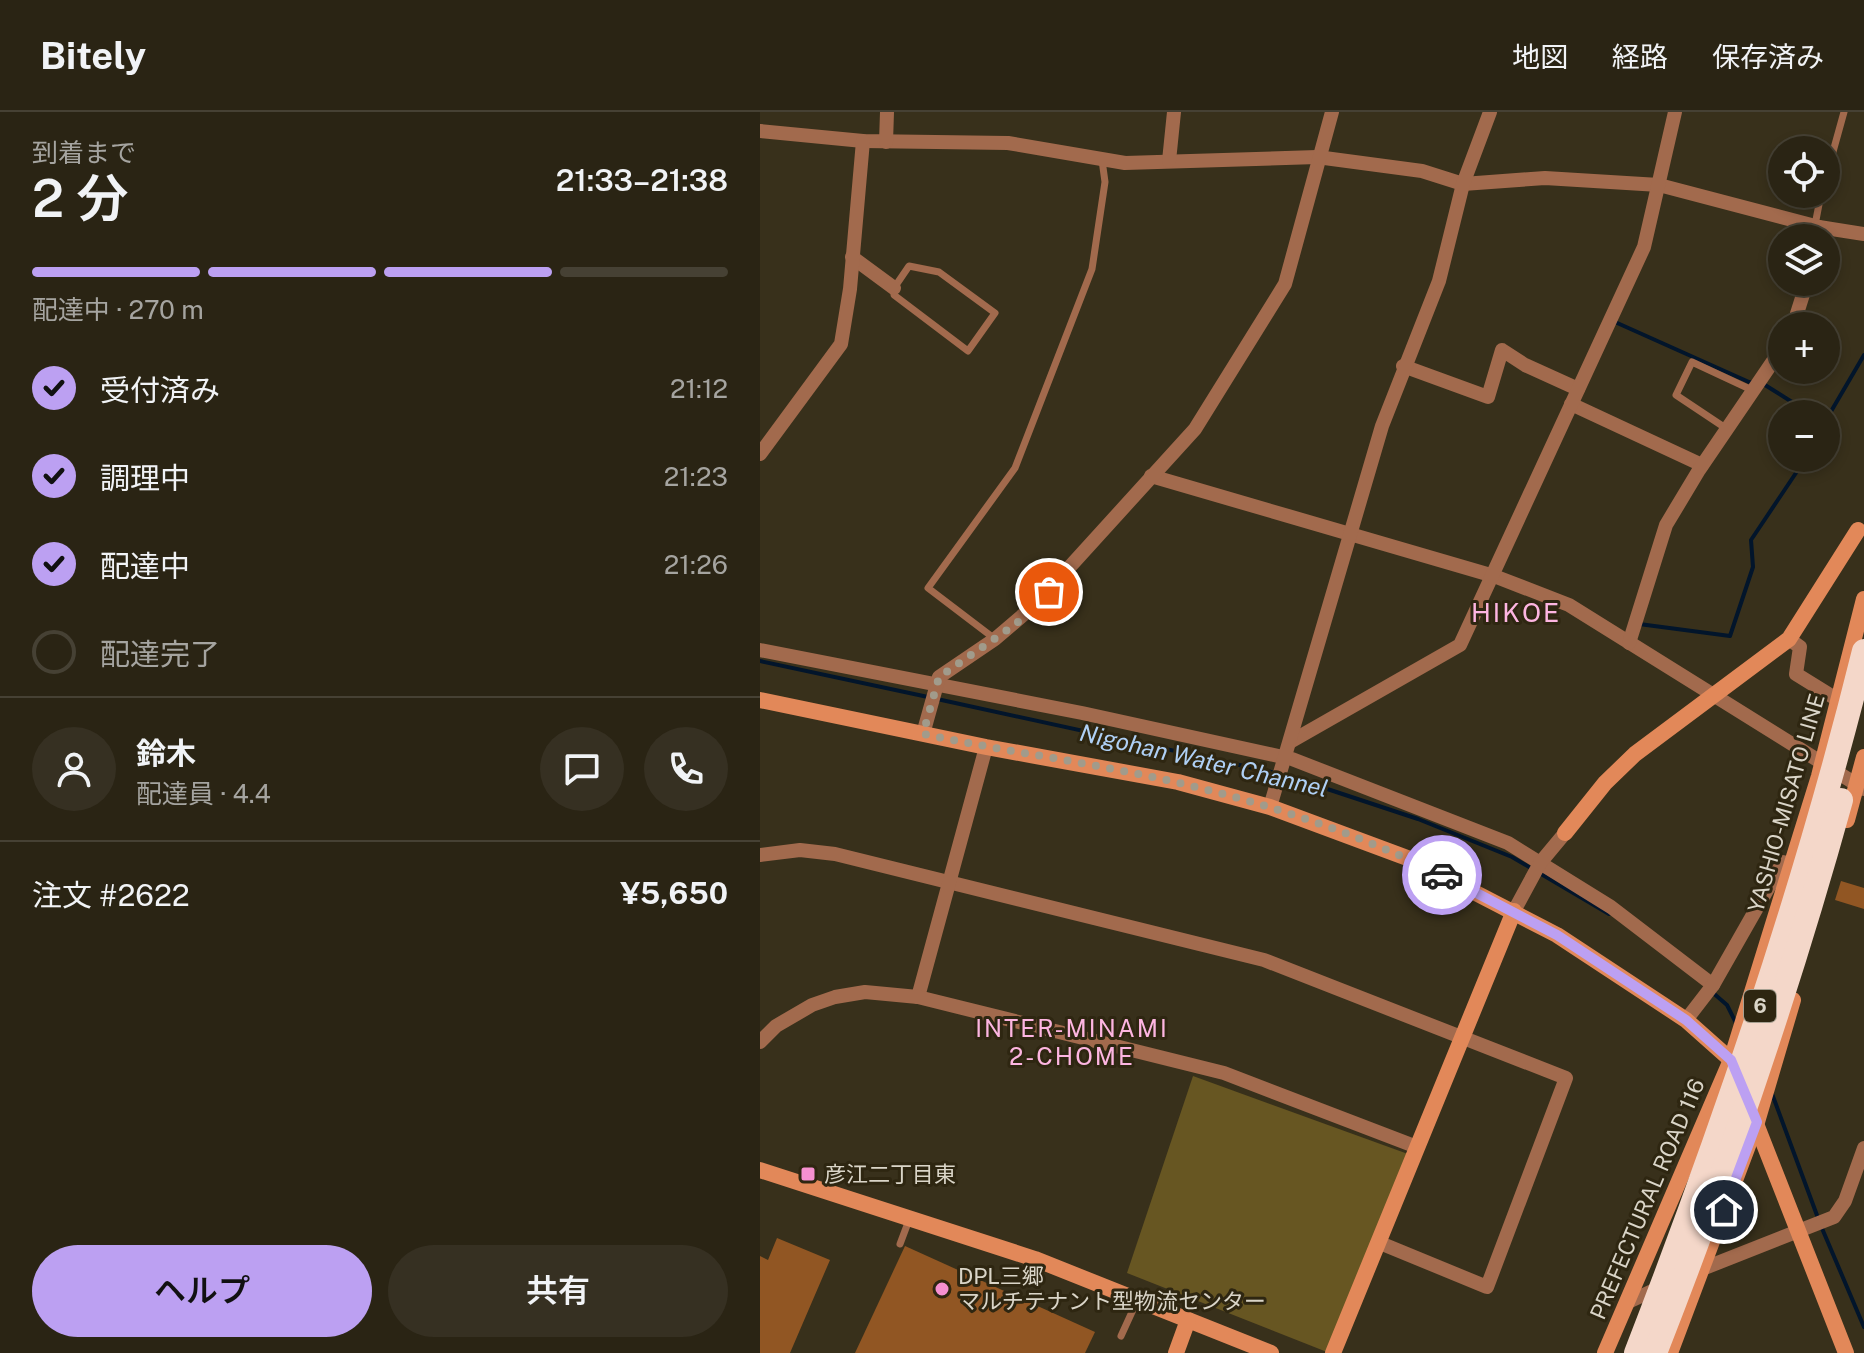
<!DOCTYPE html>
<html lang="ja">
<meta charset="utf-8">
<style>
body{margin:0;font-family:"Public Sans","Noto Sans JP",sans-serif;background:#363022;color:#f1f3f6;height:100vh;display:flex;flex-direction:column;font-size:30px;white-space:nowrap}
*{box-sizing:border-box;margin:0}
p{font-size:26px;color:#a5a4a0}
.icon{flex:none;width:44px;height:44px;fill:none;stroke:currentColor;stroke-width:2;stroke-linecap:round;stroke-linejoin:round}
.map{position:relative;flex:1;overflow:hidden}
.details{display:flex;flex-direction:column;background:#2a2414;width:760px}
.details>*{flex:none}
.controls{position:absolute;left:1008px;top:24px;display:grid;gap:16px}
.controls a{display:grid;place-items:center;width:72px;height:72px;border-radius:50%;background:#2a2414;box-shadow:0 4px 12px #0003,0 0 0 2px #464134;font-size:40px}
.pin{position:absolute;display:grid;place-items:center;width:68px;height:68px;color:#fff;margin:-34px;border:4px solid #fff;border-radius:50%;box-shadow:0 2px 8px #0007}
.courier{position:absolute;display:grid;place-items:center;width:80px;height:80px;margin:-40px;border:6px solid #bca0f2;border-radius:50%;background:#fff;color:#222;box-shadow:0 2px 10px #0007}
.headline em{font-style:normal;font-weight:600}
.headline div{display:flex;flex-direction:column-reverse}
.headline{display:flex;align-items:center;justify-content:space-between;height:136px;padding:0 32px}
h1{font-size:52px;font-weight:600;line-height:60px}
.bar{display:grid;grid-template-columns:repeat(4,1fr);gap:12px 8px;align-content:center;height:96px;padding:0 32px}
.bar i{height:10px;border-radius:6px;background:#464134}
.bar .selected{background:#bca0f2}
.bar p{grid-column:span 4}
.line{display:flex;align-items:center;gap:20px;padding:0 32px;border-top:2px solid #464134}
.line div{flex:1}
.round{display:grid;place-items:center;flex:none;width:84px;height:84px;border-radius:42px;background:#363022}
ol{padding:0 32px;list-style:none}
li{display:flex;align-items:center;gap:24px;height:88px}
li p{margin-inline-start:auto}
li .icon{padding:8px;border-radius:50%;background:#bca0f2;color:#111;stroke-width:4}
li:last-child{color:#a5a4a0}
li i{width:44px;height:44px;border:4px solid #464134;border-radius:50%}
.cta{display:flex;gap:16px;margin-top:auto;padding:16px 32px}
.cta a{flex:1;height:92px;border-radius:48px;background:#bca0f2;color:#111;font-size:32px;font-weight:600;line-height:92px;text-align:center}
.cta a+a{background:#363022;color:#f1f3f6}
header{display:flex;align-items:center;gap:48px;box-sizing:border-box;height:112px;padding:0 40px;background:#2a2414;border-bottom:2px solid #464134}
header strong{font-size:38px}
nav{display:flex;gap:44px;margin-inline-start:auto;font-size:28px}
main{display:flex;flex:1;min-height:0}
.map>svg:first-child{display:block}
</style>
<header>
<strong>Bitely</strong>
<nav><a>地図</a><a>経路</a><a>保存済み</a></nav>
</header>
<main>
<section class="details">
<div class="headline"><div><h1>2 分</h1><p>到着まで</p></div><em>21:33–21:38</em></div>
<div class="bar"><i class="selected"></i><i class="selected"></i><i class="selected"></i><i></i><p>配達中 · 270 m</p></div>
<ol>
<li><svg class="icon" aria-label="check" viewBox="0 0 24 24"><path d="M5 12l5 5 9-10"/></svg>受付済み<p>21:12</p></li>
<li><svg class="icon" aria-label="check" viewBox="0 0 24 24"><path d="M5 12l5 5 9-10"/></svg>調理中<p>21:23</p></li>
<li><svg class="icon" aria-label="check" viewBox="0 0 24 24"><path d="M5 12l5 5 9-10"/></svg>配達中<p>21:26</p></li>
<li><i></i>配達完了</li>
</ol>
<div class="line" style="height:144px"><a class="round"><svg class="icon" aria-label="person" viewBox="0 0 24 24"><circle cx="12" cy="8" r="4"/><path d="M4 21q1-7 8-7t8 7"/></svg></a><div><b>鈴木</b><p>配達員 · 4.4</p></div><a class="round"><svg class="icon" aria-label="chat" viewBox="0 0 24 24"><path d="M4 5h16v11H9l-5 4z"/></svg></a><a class="round"><svg class="icon" aria-label="phone" viewBox="0 0 24 24"><path d="M5 4h4l2 5-3 2q2 4 5 5l2-3 5 2v4C11 20 4 13 5 4z"/></svg></a></div>
<div class="line" style="height:104px"><div>注文 #2622</div><b>¥5,650</b></div>
<div class="cta"><a>ヘルプ</a><a>共有</a></div>
</section>
<div class="map">
<svg width="1104" height="1241" viewBox="0 0 1104 1241">
<rect width="100%" height="100%" fill="#38301b"/>
<!-- green -->
<path fill="#675622" d="M433,964L648,1042L567,1240L367,1161Z"/>
<g fill="none" stroke-linecap="round" stroke-linejoin="round">
<!-- stream -->
<g stroke="#02152b" stroke-width="4">
<path d="M855,210L989,270L1005,273L1051,302"/>
<path d="M1066,308L1104,243"/>
<path d="M1066,311V316"/>
<path d="M879,512L970,524L993,455L991,428L1046,346"/>
<path d="M0,549L168,585"/>
<path d="M177,587L516,661"/>
<path d="M525,663L658,707L752,745L849,802"/>
<path d="M952,880L967,893L976,911"/>
<path d="M1011,979L1058,1106"/>
<path d="M1061,1114L1104,1215"/>
</g>
</g>
<!-- building -->
<g fill="#915623">
<path d="M1081,769L1104,776V797L1075,788Z"/>
<path d="M17,1126L70,1148L30,1241H0V1144L8,1148Z"/>
<path d="M145,1134L335,1220L325,1241H95Z"/>
</g>
<g fill="none" stroke-linecap="round" stroke-linejoin="round">
<!-- lane -->
<g stroke="#a26a4d" stroke-width="7">
<path d="M1066,65L1084,0"/>
<path d="M1055,113L1061,82"/>
<path d="M149,154L179,160L235,201L208,239L134,183V176Z"/>
<path d="M967,317L916,283L932,250L992,278"/>
<path d="M235,527L168,476L255,356L332,157L345,70L342,48"/>
<path d="M140,1132L149,1108"/>
<path d="M361,1224L377,1189"/>
</g>
<!-- street -->
<g stroke="#a26a4d" stroke-width="14">
<path d="M0,19L103,29L248,31L365,51L557,45L662,59L703,72L785,66L899,73L1059,115"/>
<path d="M126,30L127,0"/>
<path d="M409,49L414,0"/>
<path d="M1057,126L1059,115L1104,122"/>
<path d="M92,145L134,176"/>
<path d="M1033,214L1047,170"/>
<path d="M643,254L728,285L742,238L765,253L818,277"/>
<path d="M811,292L942,353"/>
<path d="M0,342L81,232L90,177L103,29"/>
<path d="M391,364L734,464L809,493L1104,677"/>
<path d="M1029,527L1040,535L1036,562L1078,588"/>
<path d="M869,531L906,413L939,358L1022,236"/>
<path d="M0,538L322,601L532,647L748,731L851,795L953,873"/>
<path d="M163,622L179,565L235,527L276,492L435,317L525,172L572,0"/>
<path d="M530,630L700,533L884,135L915,0"/>
<path d="M510,695L622,314L679,169L703,72L730,0"/>
<path d="M0,743L40,738L75,742L504,848L806,966L727,1175L620,1131"/>
<path d="M754,799L780,751L805,721"/>
<path d="M158,885L226,635"/>
<path d="M926,908L953,873L1023,750L1033,752"/>
<path d="M0,930L16,914L52,893L75,885L105,880L158,885L464,961L657,1035"/>
<path d="M937,1159L1074,1105L1085,1089L1104,1036"/>
<path d="M866,1191L903,1174"/>
</g>
<!-- secondary -->
<g stroke="#e28859" stroke-width="16">
<path d="M0,588L226,635L418,670L510,695L650,747L797,823L926,908L971,948L1086,1241"/>
<path d="M1087,708L1104,645"/>
<path d="M805,721L845,671L875,642L1029,527L1098,418"/>
<path d="M0,1058L275,1147L511,1241"/>
<path d="M416,1241L428,1208"/>
<path d="M573,1241L754,799"/>
<path d="M845,1241L971,948L1059,664L1104,487"/>
<path d="M910,1241L997,1010L1033,888"/>
</g>
<!-- highway-bridge -->
<g stroke="#f4d7c9" stroke-width="24">
<path d="M876,1241C965,1012 1045,778 1104,539"/>
<path d="M895,1241C966,1060 1029,876 1081,688"/>
</g>
</g>
<g fill="none" stroke-linecap="round" stroke-linejoin="round">
<!-- done -->
<path stroke="#a19b8b" stroke-width="8" stroke-dasharray="0 14.4" d="M289,480L256,512L179,565L163,622C248,640 335,651 419,671C510,692 598,722 682,763"/>
<!-- route -->
<path stroke="#bca0f2" stroke-width="10" d="M682,763L797,823L926,908L971,948L997,1010L964,1098"/>
</g>
<!-- markers -->
<g fill="#f690d0" stroke="#2e2611" stroke-width="3">
<rect x="40" y="1054" width="16" height="16" rx="4"/>
<circle cx="182" cy="1177" r="8"/>
</g>
<g text-anchor="middle" dominant-baseline="central" stroke-width="6" stroke-linejoin="round" paint-order="stroke">
<!-- shield labels -->
<rect fill="#2e2611" stroke="#a6a091" stroke-width="2" x="984" y="878" width="32" height="32" rx="6"/>
<g font-size="20" font-weight="bold" fill="#dad5c8">
<text x="1000" y="894">6</text>
</g>
<!-- street labels -->
<g font-size="22" fill="#dad5c8" stroke="#2e2611">
<text transform="translate(1026 691) rotate(-74)">YASHIO-MISATO LINE</text>
<text transform="translate(887 1087) rotate(-67)">PREFECTURAL ROAD 116</text>
</g>
<!-- poi labels -->
<g font-size="22" fill="#dad5c8" stroke="#2e2611" text-anchor="start">
<text x="64" y="1062">彦江二丁目東</text>
<text x="198" y="1164">DPL三郷<tspan x="198" dy="25">マルチテナント型物流センター</tspan></text>
</g>
<!-- water labels -->
<g font-size="24" font-style="italic" fill="#afd0f5" stroke="#2e2611">
<text transform="translate(444 648) rotate(13)">Nigohan Water Channel</text>
</g>
<!-- neighbourhood labels -->
<g font-size="24" letter-spacing="2" fill="#fdb5e1" stroke="#2e2611">
<text x="312" y="916">INTER-MINAMI<tspan x="312" dy="28">2-CHOME</tspan></text>
</g>
<!-- quarter labels -->
<g font-size="26" letter-spacing="2" fill="#fdb5e1" stroke="#2e2611">
<text x="756" y="500">HIKOE</text>
</g>
</g>
</svg>
<div class="controls">
<a><svg class="icon" aria-label="locate" viewBox="0 0 24 24"><circle cx="12" cy="12" r="6"/><path d="M12 2v4M12 18v4M2 12h4M18 12h4"/></svg></a>
<a><svg class="icon" aria-label="layers" viewBox="0 0 24 24"><path d="M12 4l9 5-9 5-9-5zM3 14l9 5 9-5"/></svg></a>
<a>+</a>
<a>−</a>
</div>
<div class="pin" style="left:289px;top:480px;background:#ea580c"><svg class="icon" aria-label="bag" viewBox="0 0 24 24"><path d="M5 8h14l-1 12H6zM9 8a3 3 0 0 1 6 0"/></svg></div>
<div class="pin" style="left:964px;top:1098px;background:#1f2937"><svg class="icon" aria-label="home" viewBox="0 0 24 24"><path d="M3 11l9-7 9 7M6 9v11h12V9"/></svg></div>
<div class="courier" style="left:682px;top:763px"><svg class="icon" aria-label="car" viewBox="0 0 24 24"><path d="M5 17H2v-5l4-1 3-4h7l3 4 3 1v5h-3M9 17h6M6 11h13"/><circle cx="7" cy="17" r="2"/><circle cx="17" cy="17" r="2"/></svg></div>
</div>
</main>
